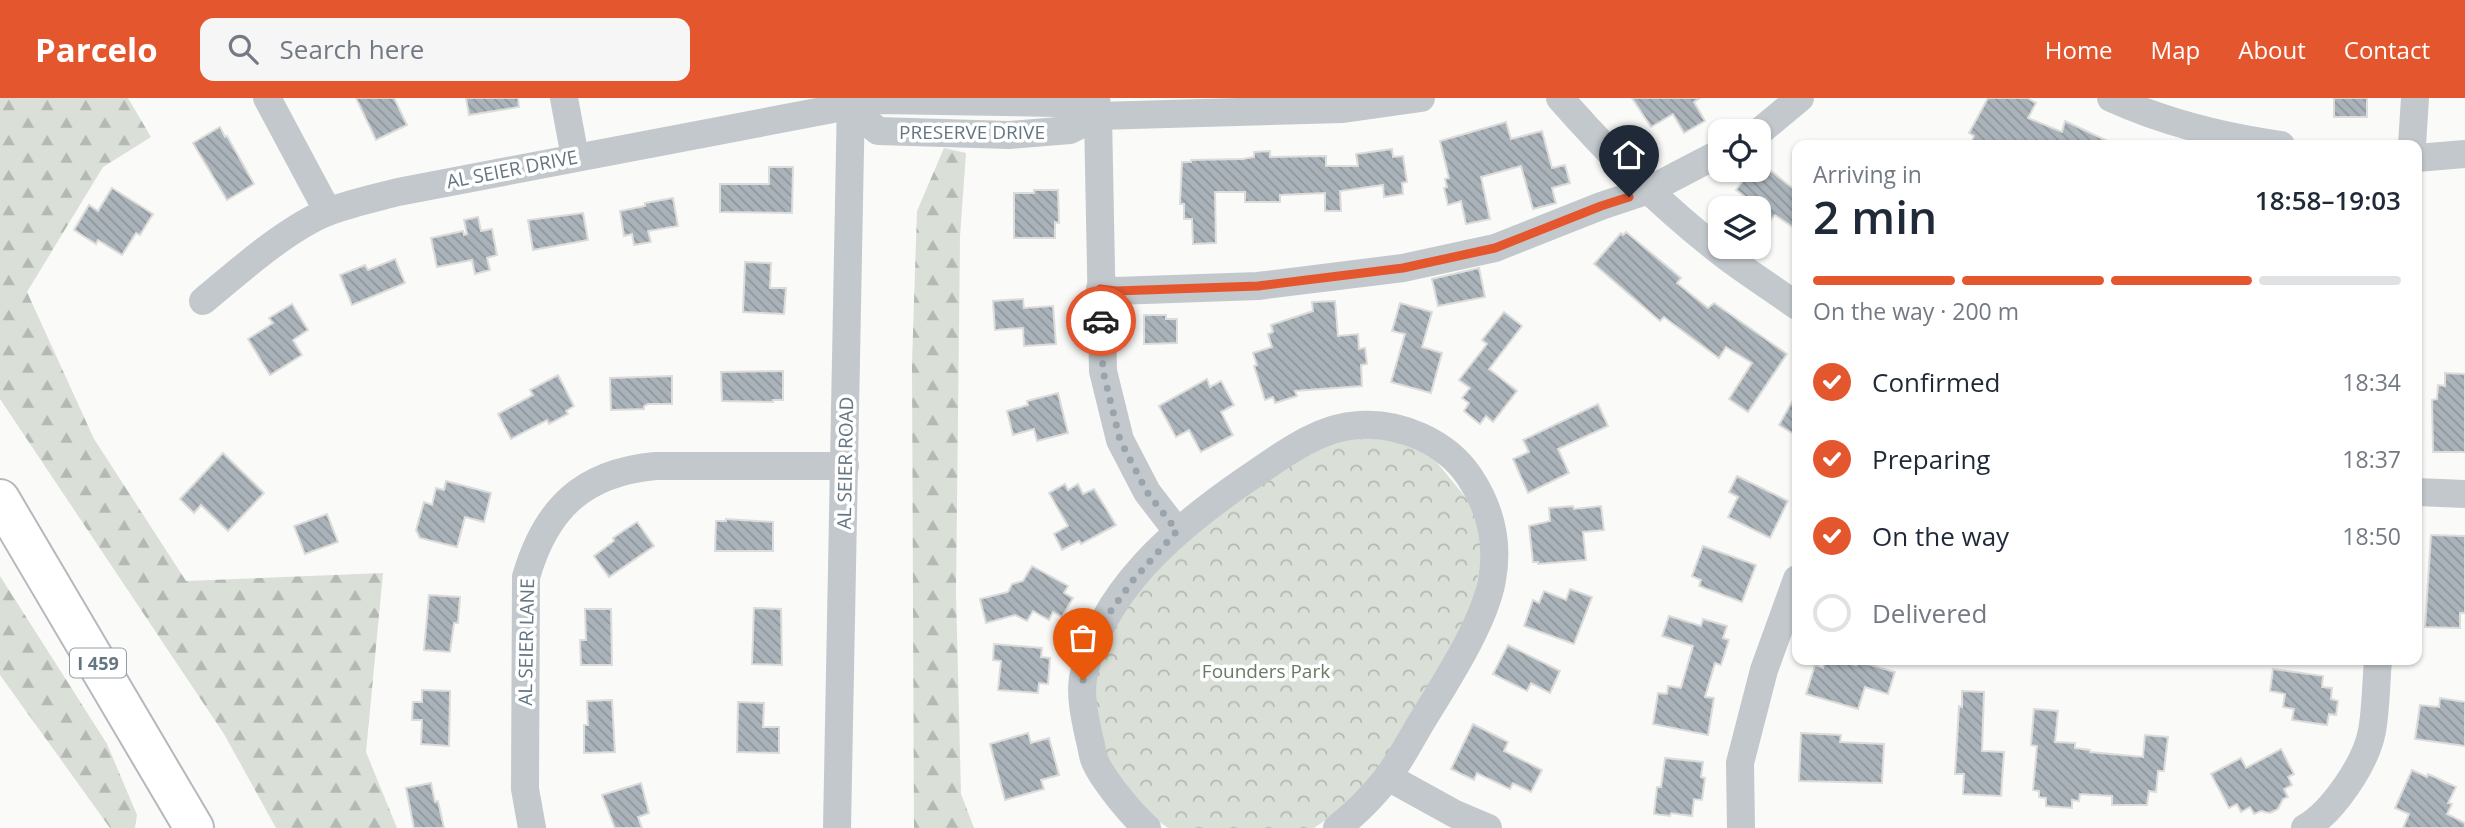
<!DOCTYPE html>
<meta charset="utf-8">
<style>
body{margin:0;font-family:"Open Sans",sans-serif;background:#f6f6f7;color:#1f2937;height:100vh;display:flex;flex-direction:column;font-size:26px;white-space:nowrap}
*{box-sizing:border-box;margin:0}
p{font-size:23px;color:#747a83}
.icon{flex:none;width:38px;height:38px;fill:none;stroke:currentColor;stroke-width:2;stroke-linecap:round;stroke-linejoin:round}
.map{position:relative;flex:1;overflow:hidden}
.sheet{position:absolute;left:1792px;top:42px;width:630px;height:525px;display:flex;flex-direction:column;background:#fff;border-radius:14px;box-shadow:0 2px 5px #0004}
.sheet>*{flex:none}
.tools{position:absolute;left:1708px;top:21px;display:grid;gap:14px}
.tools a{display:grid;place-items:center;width:63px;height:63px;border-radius:14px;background:#fff;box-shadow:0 2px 5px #0004;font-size:35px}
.pin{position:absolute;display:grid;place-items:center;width:60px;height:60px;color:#fff;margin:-72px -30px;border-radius:50% 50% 50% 0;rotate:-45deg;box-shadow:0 0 7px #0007}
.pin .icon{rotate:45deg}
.courier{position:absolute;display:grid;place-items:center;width:70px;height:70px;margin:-35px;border:5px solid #e4572e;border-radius:50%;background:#fff;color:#222;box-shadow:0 2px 9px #0007}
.head em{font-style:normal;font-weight:600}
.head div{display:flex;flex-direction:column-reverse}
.head{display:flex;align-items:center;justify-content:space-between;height:119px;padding:0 21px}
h1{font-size:46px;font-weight:600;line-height:52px}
.bar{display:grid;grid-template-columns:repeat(4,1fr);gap:10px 7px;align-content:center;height:84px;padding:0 21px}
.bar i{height:9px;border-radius:5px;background:#e0e1e3}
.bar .on{background:#e4572e}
.bar p{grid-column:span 4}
ol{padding:0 21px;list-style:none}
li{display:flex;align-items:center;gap:21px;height:77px}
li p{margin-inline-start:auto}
li .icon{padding:7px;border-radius:50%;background:#e4572e;color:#fff;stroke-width:4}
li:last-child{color:#747a83}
li i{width:38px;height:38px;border:4px solid #e0e1e3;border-radius:50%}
header{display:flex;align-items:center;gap:42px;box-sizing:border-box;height:98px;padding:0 35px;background:#e4572e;color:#fff}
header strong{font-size:33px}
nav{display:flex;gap:38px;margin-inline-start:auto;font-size:24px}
.search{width:490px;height:63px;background:#f6f6f7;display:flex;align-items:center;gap:18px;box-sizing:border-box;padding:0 24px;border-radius:14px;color:#747a83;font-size:26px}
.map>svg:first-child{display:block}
</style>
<header>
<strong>Parcelo</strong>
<div class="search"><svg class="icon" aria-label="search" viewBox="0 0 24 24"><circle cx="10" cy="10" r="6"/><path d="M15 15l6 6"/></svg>Search here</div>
<nav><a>Home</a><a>Map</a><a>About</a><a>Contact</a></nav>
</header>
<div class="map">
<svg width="2465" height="730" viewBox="0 0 2465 730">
<defs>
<pattern id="forest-firs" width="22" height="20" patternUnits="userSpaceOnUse" patternTransform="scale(1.75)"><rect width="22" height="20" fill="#dadfd7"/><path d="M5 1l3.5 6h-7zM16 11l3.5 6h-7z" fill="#b4b9b4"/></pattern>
<pattern id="park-crowns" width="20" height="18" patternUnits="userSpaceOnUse" patternTransform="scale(1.75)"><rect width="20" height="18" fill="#dadfd7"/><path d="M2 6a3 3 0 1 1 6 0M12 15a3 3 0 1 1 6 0" fill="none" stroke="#b4b9b4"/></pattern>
<pattern id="building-back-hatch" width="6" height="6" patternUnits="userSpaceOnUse" patternTransform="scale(1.75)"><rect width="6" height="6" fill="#aab3b9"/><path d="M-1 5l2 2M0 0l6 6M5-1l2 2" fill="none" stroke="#8e969c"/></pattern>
</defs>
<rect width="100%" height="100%" fill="#fafaf8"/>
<!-- forest -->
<g fill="url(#forest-firs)">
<path d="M0,0H128L151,39L103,69L27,194L94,341L186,483L383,475L366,654L397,730H276L224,636L0,301Z"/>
<path d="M944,50L966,55L960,138L956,496L961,696L974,730H914L912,265L917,113Z"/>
<path d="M0,478L107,646L137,717L135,730H110L0,577Z"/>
</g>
<!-- park -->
<path fill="url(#park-crowns)" d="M1377,334L1430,356L1471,406L1484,448L1473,505L1388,679L1314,730H1168L1125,699L1098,650L1084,585L1102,531L1179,431L1321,339Z"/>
<!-- building -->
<g fill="url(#building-back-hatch)" stroke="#dcdcda" stroke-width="2">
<path d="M356,0H394L407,27L376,42Z"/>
<path d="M466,0H518L519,9L469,17Z"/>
<path d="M1632,0H1700L1694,4L1705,23L1684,35L1673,16L1651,29Z"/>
<path d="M1988,0H2027L2036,5L2028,20L2062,34L2065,23L2116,47H1970L1974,38L1969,35Z"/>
<rect x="2334" y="0" width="33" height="19"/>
<path d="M1506,24L1511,41L1542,33L1552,70L1565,67L1570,85L1552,90L1556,105L1533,111L1521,68L1481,79L1490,121L1466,126L1461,103L1448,107L1444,90L1447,89L1445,81L1449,80L1440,43Z"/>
<path d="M220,29L225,39L227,38L254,86L227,102L193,45Z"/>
<path d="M1392,51L1393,59L1403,58L1407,84L1402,85L1403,96L1384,99L1383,87L1340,93L1341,113H1325V95L1280,97V104H1245V94H1215L1216,145L1193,146L1192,121H1184V106H1180L1182,64H1191V62L1243,61L1254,59V54L1270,53V59L1326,58V68H1358L1356,56Z"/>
<path d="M1759,63L1797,94V132L1775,117L1759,135V110H1734L1744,98L1736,92L1742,84L1727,72H1759Z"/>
<path d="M769,69H793L792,115L720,114V86H769Z"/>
<path d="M112,90L153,116L140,137L136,135L122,157L98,142L96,146L74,132L89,107L98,113Z"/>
<path d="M1034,92H1058L1059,125L1055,124V140H1014V95H1034Z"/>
<path d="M673,100L678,128L648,133L651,144L634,147L632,136L624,138L620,113L645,108V105Z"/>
<path d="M583,115L588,142L533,152L528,122Z"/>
<path d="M478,119L481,133L492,131L497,157L487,160L490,172L475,176L472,162L437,169L431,140L463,133L464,137L467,136L464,122Z"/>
<path d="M1626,134L1681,180L1677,185L1708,210L1714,205L1787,256L1748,314L1729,301L1752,265L1726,249L1719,260L1664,219L1660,223L1594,166L1621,135L1623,137Z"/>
<path d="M395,161L405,185L352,207L340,177L365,167L368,172Z"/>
<path d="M745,164L771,165L770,190H786L784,216L743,214Z"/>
<path d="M1479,170L1485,199L1438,208L1432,181Z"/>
<path d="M1023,201L1024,210L1053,208L1056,246L1024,248L1023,230L995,232L993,203Z"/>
<path d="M1335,203L1338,238L1358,236L1359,251L1365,250L1367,266L1361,267L1362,288L1295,293L1297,298L1275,305L1273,299L1265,302L1254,268L1257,267L1253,255L1272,249L1268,236L1273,234L1271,227L1313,213L1312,204Z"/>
<path d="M1400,205L1432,214L1422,249L1442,255L1431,295L1391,284L1405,236L1392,233Z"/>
<path d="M292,206L308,232L293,242L302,257L270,277L248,241L273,225L269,220Z"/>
<path d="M1504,214L1522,228L1489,271L1517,293L1493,324L1486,318L1480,326L1464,313L1469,305L1462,300L1470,290L1459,282L1487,246L1482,242Z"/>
<path d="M1144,217H1166V221H1177V245L1144,246Z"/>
<path d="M783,273V302H773V304L722,303L721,274Z"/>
<path d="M2445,275L2465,276V354H2433L2432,302L2437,301L2438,287L2445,288Z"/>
<path d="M558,277L574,308L566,313L568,316L549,326L547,322L511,341L498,316L533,297L530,292Z"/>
<path d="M672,278V306H648L644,308V311L611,312L610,280Z"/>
<path d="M1207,281L1210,289L1221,283L1234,307L1221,314L1233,337L1201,354L1189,332L1176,339L1159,308Z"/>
<path d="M1058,295L1068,335L1037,343L1034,331L1013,337L1007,313L1028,307L1027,303Z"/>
<path d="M1797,295V338L1779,327Z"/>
<path d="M1598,306L1608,328L1558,351L1569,375L1528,395L1513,361L1529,354L1523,342Z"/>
<path d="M223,355L264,395L228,433L201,407L194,415L180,401Z"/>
<path d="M1737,378L1788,403L1770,440L1728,419L1738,399L1729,394Z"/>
<path d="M446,383L491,395L484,424L465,419L457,449L420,440L416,432L424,404L432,407L436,390L444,392Z"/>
<path d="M1065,386L1068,392L1078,386L1083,396L1094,391L1116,427L1081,446L1079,443L1062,452L1054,436L1068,428L1049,395Z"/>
<path d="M1573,408L1574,411L1601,408L1604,432L1583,434L1586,462L1538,466V464H1533L1529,428L1550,423L1549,410Z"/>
<path d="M327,416L338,444L305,456L294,428Z"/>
<path d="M726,421L773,424V453H715L716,423H726Z"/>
<path d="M637,424L654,448L609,479L594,458L614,443L613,440Z"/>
<path d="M2431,437L2465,438V515H2460V530L2425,529Z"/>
<path d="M1703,448L1756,467L1742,504L1699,488L1701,482L1692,478Z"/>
<path d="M1032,468L1068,488L1064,495L1073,500L1062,519L1053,514L1049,522L1033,513L1027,523L1015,517L986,525L980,501L1008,494L1012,486L1023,483Z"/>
<path d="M1570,491L1592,499L1574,546L1524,528L1533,502L1539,505L1544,493L1566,502Z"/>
<path d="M429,497L460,499L458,525H454L450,554L424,552Z"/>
<path d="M754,510L781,511L782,567L752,566Z"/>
<path d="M585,511H611L612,567H581L580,542H586Z"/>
<path d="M1669,518L1701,528L1703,521L1727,528L1723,540L1729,542L1721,567L1715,565L1705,599L1714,600L1708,637L1653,626L1658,595L1667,596L1668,588L1681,590L1693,548L1662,538Z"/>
<path d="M994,546L1042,550L1041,559L1050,560L1048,586L1039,585L1038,595L998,592L1001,563L993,562Z"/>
<path d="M1508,547L1560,573L1550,595L1531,585L1527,593L1493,576Z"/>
<path d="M1825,562H1838L1856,567L1857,563L1895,574L1888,596L1865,589L1858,611L1806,596L1815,567L1823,570Z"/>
<path d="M2273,571L2323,578L2322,589L2332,590L2331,601L2338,603L2336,617L2329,616L2327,627L2292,622L2294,611L2283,609L2285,596L2270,593Z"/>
<path d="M422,592L450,593L449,648L421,646L422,622H412L413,604H422Z"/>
<path d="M1962,593L1984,594L1982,653L2004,654L2001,698L1963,696L1964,676H1955L1959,608L1962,609Z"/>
<path d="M2440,600L2465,604V648L2415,641L2420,607L2439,609Z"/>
<path d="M612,602L615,654L584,655V627H588L587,603Z"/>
<path d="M738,604L764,605L763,629H779V655L737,654Z"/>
<path d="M2034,611L2058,613L2055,644L2075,645V650L2090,652V654L2143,659L2145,637L2168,639L2164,673H2158L2156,694L2149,693L2147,707H2112V698L2080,696L2079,703L2072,702V710L2046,708V700L2039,699V693L2033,692L2037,648L2031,647Z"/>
<path d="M1473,626L1508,644L1504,653L1542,672L1531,694L1513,685L1510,691L1477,675L1474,682L1451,671Z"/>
<path d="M1028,635L1031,645L1049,640L1059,677L1041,682L1044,691L1005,702L990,646Z"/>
<path d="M1801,635L1841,637L1840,644L1884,646L1882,685L1799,683Z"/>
<path d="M2281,651L2294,676L2288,679L2292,687L2284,691L2288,699L2283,701L2278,711L2270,715L2261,713L2254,716L2250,709L2241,714L2237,706L2229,710L2211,676L2241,660L2246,670Z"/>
<path d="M1665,660L1703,664L1701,679L1705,680L1702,702L1694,701L1692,718L1671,715L1670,718L1654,716L1657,689H1661Z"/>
<path d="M2412,672L2427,679L2428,676L2456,689L2448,705L2452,706L2447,716L2465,725V730H2403L2409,716L2395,710Z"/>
<path d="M431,685L435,704L438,703L444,730H414L406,690Z"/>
<path d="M641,685L649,715L638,719L642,730H615L602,697Z"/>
</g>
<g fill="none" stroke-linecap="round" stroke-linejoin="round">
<defs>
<path id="highway" d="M0,401L194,730"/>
</defs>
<!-- highway casing -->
<use href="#highway" stroke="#b4b9bd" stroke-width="42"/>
<!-- minor -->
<g stroke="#c3c8cc" stroke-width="28">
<path d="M267,0L328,114"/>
<path d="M564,0L575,59"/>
<path d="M1096,0L1098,18L1103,273L1120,342L1147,394L1177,433"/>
<path d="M1560,0C1608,55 1661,107 1718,152C1743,172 1771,189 1797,208"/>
<path d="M2111,0C2164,24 2224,39 2281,47"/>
<path d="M850,9L878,33L1009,37L1070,32L1098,18"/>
<path d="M1759,34L1800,0"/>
<path d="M2412,47L2415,0"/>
<path d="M2417,60L2465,56"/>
<path d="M1100,191L1116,193L1258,188L1403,170L1495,150L1601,108L1649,92L1720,55"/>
<path d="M203,203C238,174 288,129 330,113C352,105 375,100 398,94L880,2L1056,5L1075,9L1098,18L1343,11L1421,0"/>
<path d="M2417,394L2465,396"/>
<path d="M1388,679L1455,716L1488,730"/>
<path d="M532,730L525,691L526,479C546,410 583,375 655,368H845"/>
<path d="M837,730L851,0"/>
<path d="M1147,730C1132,717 1101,680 1094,661C1092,654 1091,646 1089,639C1085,621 1080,598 1083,580C1100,493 1177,429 1247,381C1280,359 1317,329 1359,327C1400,324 1446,344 1469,378C1490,409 1499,444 1492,482C1484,527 1443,588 1419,628C1409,645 1399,664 1387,680C1373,698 1355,716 1337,730"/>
<path d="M1741,730L1740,665L1764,572L1797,481"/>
<path d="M2305,730C2333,714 2366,665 2372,633C2376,610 2376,585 2378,562"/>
</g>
<!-- highway -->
<use href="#highway" stroke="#fff" stroke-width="38"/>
</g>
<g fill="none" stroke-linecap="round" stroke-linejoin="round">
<!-- done -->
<path stroke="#99a4ac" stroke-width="7" stroke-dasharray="0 12.6" d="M1083,582L1099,529L1134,481L1177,433L1147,394L1120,342L1103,273L1101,223"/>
<!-- route -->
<path stroke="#e4572e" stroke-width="9" d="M1101,223L1100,191L1116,193L1258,188L1403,170L1495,150L1601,108L1629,99"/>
</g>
<g text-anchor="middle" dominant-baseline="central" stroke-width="7" stroke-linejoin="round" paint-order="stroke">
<!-- shield labels -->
<rect fill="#fff" stroke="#939fa8" stroke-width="2" x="70" y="550.5" width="56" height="29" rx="5"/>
<g font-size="18" font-weight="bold" fill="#657683">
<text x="98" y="565">I 459</text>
</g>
<!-- street labels -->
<g font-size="19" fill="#657683" stroke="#fff">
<text x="972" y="34">PRESERVE DRIVE</text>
<text transform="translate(512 71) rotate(-11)">AL SEIER DRIVE</text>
<text transform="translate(845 365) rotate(-89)">AL SEIER ROAD</text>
<text transform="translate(526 544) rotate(-89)">AL SEIER LANE</text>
</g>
<!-- park labels -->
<g font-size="19" fill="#687a64" stroke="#fff">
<text x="1266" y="573">Founders Park</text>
</g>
</g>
</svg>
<div class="tools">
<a><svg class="icon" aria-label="locate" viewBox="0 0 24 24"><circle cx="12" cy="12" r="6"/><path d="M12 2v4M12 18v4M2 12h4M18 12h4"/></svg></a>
<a><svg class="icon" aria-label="layers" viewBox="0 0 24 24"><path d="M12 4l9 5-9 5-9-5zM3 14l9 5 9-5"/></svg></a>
</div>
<div class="pin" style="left:1083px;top:582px;background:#ea580c"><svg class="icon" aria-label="bag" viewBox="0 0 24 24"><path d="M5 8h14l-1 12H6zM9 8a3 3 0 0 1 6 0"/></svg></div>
<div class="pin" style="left:1629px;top:99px;background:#1f2937"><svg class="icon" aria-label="home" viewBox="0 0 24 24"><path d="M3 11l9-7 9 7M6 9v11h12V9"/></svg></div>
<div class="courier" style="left:1101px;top:223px"><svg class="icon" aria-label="car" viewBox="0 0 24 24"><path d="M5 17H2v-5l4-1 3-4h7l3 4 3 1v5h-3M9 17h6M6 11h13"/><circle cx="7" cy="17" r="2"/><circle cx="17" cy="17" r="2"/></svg></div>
<section class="sheet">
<div class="head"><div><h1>2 min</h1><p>Arriving in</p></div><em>18:58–19:03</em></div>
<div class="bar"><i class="on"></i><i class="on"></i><i class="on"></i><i></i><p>On the way · 200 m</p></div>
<ol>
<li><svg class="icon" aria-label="check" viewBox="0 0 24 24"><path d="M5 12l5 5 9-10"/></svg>Confirmed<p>18:34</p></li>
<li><svg class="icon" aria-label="check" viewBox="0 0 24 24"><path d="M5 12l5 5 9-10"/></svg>Preparing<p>18:37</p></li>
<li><svg class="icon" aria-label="check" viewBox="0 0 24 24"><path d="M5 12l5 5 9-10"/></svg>On the way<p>18:50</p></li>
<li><i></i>Delivered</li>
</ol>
</section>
</div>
